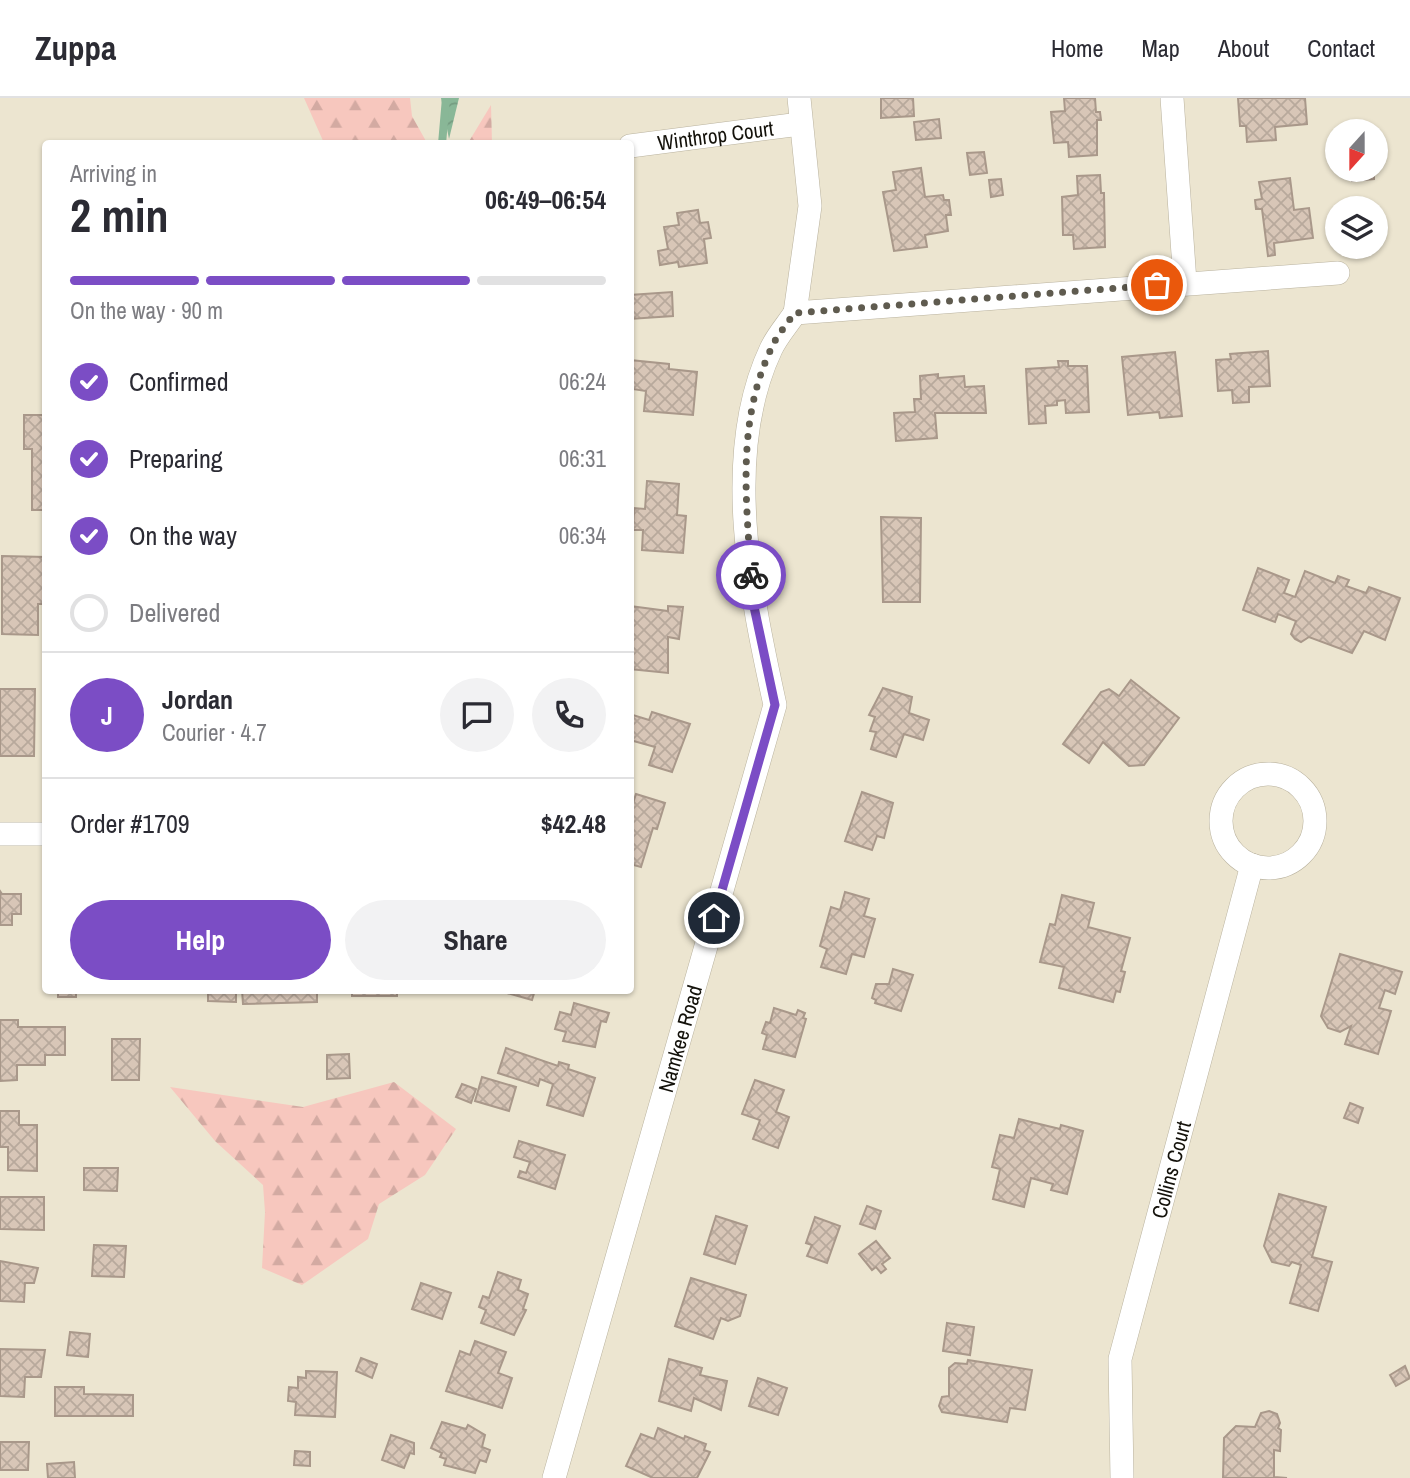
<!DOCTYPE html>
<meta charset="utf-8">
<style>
body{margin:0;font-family:"Archivo Narrow",sans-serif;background:#f2f2f3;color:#2b2b33;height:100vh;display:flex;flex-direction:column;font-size:26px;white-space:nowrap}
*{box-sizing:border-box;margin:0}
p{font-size:23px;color:#7c7c81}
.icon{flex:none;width:38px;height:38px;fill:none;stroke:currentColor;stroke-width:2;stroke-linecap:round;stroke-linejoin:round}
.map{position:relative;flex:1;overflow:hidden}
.details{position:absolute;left:42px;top:42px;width:592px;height:854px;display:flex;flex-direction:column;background:#fff;border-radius:7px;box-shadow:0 2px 5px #0004}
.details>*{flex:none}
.needle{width:46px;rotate:201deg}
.buttons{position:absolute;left:1325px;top:21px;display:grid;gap:14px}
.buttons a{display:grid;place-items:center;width:63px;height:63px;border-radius:50%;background:#fff;box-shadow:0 2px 5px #0004;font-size:35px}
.pin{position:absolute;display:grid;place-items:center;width:60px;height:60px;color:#fff;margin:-30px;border:4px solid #fff;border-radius:50%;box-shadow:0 2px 7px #0007}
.courier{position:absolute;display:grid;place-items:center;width:70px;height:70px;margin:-35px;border:5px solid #7b4dc5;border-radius:50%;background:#fff;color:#222;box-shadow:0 2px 9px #0007}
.headline em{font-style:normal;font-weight:700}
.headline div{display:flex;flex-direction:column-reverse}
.headline{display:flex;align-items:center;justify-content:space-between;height:119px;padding:0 28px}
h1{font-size:46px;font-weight:700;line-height:52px}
.bar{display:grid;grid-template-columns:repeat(4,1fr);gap:10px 7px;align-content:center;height:84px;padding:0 28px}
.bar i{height:9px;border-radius:5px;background:#e1e1e2}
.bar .on{background:#7b4dc5}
.bar p{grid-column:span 4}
.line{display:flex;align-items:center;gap:18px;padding:0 28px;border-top:2px solid #e1e1e2}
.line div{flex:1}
.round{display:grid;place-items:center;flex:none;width:74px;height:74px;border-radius:37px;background:#f2f2f3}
ol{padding:0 28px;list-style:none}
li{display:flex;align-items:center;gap:21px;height:77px}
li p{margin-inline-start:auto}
li .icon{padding:7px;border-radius:50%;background:#7b4dc5;color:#fff;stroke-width:4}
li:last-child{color:#7c7c81}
li i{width:38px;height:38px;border:4px solid #e1e1e2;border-radius:50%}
.cta{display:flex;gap:14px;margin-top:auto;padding:14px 28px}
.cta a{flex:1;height:80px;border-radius:42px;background:#7b4dc5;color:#fff;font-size:28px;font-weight:700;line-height:80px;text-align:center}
.cta a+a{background:#f2f2f3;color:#2b2b33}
header{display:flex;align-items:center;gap:42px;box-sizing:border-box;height:98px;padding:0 35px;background:#fff;border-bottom:2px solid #e1e1e2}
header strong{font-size:33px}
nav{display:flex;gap:38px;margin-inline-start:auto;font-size:24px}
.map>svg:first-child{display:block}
</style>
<header>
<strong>Zuppa</strong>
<nav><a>Home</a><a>Map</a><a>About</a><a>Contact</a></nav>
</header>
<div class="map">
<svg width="1410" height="1380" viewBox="0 0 1410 1380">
<defs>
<pattern id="forest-firs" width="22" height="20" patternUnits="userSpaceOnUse" patternTransform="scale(1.75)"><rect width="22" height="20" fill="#f7c7be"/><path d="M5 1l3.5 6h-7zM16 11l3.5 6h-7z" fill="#d3aaa2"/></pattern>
<pattern id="water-waves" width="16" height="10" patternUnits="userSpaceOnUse" patternTransform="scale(1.75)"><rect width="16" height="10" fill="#89b797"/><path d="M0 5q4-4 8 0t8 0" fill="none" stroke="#759c81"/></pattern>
<pattern id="building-cross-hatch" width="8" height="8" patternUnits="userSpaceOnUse" patternTransform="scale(1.75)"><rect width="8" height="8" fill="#d8c6b7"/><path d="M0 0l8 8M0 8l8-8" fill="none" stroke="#b8a99c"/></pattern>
</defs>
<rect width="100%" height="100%" fill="#ece5d0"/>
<!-- forest -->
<g fill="url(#forest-firs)">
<path d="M304,0H410L412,18L427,45H324Z"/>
<path d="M491,7L492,45H468Z"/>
<path d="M394,984L456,1031L425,1077L379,1106L368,1141L302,1187L262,1170L265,1114L263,1087L215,1043L170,989L303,1009Z"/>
</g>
<!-- water -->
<path fill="url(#water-waves)" d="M441,0H459L449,41Z"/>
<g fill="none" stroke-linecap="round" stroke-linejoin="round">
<!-- stream -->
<path stroke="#89b797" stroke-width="8" d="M442,46L446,0"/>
</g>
<!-- building -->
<g fill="url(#building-cross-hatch)" stroke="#a9988a" stroke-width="2">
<path d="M881,0H913L914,18L881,20Z"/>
<path d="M1064,0H1095L1096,14H1100L1101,22H1097V57L1069,59L1068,44L1054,45L1051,14L1065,13Z"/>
<path d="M1238,0H1305L1307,26L1275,29L1276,42L1247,44L1246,28H1240Z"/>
<path d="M939,21L941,40L916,42L914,24Z"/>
<path d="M984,54L987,75L970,77L967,55Z"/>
<path d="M921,70L925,99L943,97L944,102H949L951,117H946L948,133L925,137L927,149L894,153L883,94L896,92L893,74Z"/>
<path d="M1351,72H1374V81L1352,83Z"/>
<path d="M1100,77L1101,95H1104L1105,149L1074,151L1073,137H1063L1062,99L1078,97L1077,78Z"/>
<path d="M1290,80L1294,112L1309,110L1313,140L1274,145L1275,157L1268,158L1262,111H1256L1255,102L1262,101L1259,84Z"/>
<path d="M1001,81L1003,97L991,99L989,82Z"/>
<path d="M698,112L700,125L708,124L711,140L704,141L707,165L679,169L678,164L660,167L658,153L668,151L664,129L679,127L677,115Z"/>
<path d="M672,194L673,218L630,221V197Z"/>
<path d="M1268,253L1270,288L1249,289V304L1233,305L1232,292L1218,293L1216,262L1231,261L1230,256Z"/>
<path d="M1175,254L1182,318L1160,320L1159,314L1128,317L1122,259Z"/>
<path d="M630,262L669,266V271L697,274L693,317L644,313L646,293L633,291L630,297Z"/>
<path d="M1058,263H1068V268H1087L1089,314L1066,315L1065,302L1057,303V307L1045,308L1046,325L1029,326L1026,271L1059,269Z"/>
<path d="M938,276V280L964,278L965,289L984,288L986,315H935L937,340L896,343L894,315L915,314L914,301H921L920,278Z"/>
<path d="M24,317H46V412H32V351H24Z"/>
<path d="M647,383L679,386L677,417L686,418L683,455L642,452L643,432H633L634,410L645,411Z"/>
<path d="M881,419L921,420L920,504H883Z"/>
<path d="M2,458L46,459V506H38V537L2,536Z"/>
<path d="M1258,470L1289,482L1284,495L1295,499L1305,473L1335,485L1338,478L1349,482L1346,488L1366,495L1369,489L1400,500L1385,542L1364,533L1352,555L1309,539L1301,544L1295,541L1291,536L1296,523L1278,516L1275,524L1243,512Z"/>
<path d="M630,508L668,513V508L683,509L679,541L668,539V575L630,571Z"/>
<path d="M1131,582L1179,620L1144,667L1129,668L1103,644L1089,665L1063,646L1101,594L1109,591L1119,598Z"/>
<path d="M883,590L912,599L909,615L929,622L923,642L904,636L896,659L871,651L876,634L870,633L875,619L869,617Z"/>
<path d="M0,591H35L34,658H0Z"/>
<path d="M652,614L690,626L672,674L649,667L655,649L630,642L633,617L649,622Z"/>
<path d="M862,694L893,705L884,740L877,738L872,752L845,743Z"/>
<path d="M636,696L665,705L657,731L653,730L641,769L630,766V714Z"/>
<path d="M0,793L2,796H21V816H12V827H0Z"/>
<path d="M845,794L869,801L864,818L875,821L864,859L852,856L846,876L821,869L827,851L820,848L831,809L840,812Z"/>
<path d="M1062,797L1094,805L1088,829L1130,840L1121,873L1125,874L1120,894L1116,893L1113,904L1059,890L1064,869L1040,864L1050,826L1055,827Z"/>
<path d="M1340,856L1402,874L1395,896L1385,892L1379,910L1391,913L1378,956L1345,946L1351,928L1340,934L1328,930L1321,918Z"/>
<path d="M893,871L913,877L901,913L875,905L876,902L872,900L876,886H889Z"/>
<rect x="58" y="892" width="18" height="7"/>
<path d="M208,892H236V904L208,903Z"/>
<path d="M242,892H317V904L243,906Z"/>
<rect x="352" y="892" width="45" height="6"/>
<path d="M507,892H535L532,902L507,895Z"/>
<path d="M574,905L609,915L606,924L601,923L595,949L563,943L566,934L555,931L560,914L571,917Z"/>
<path d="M774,910L796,917L798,912L805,915L803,920L806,921L795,959L763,951L767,937L762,935L766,924L770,925Z"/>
<path d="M0,922H18V929H65V957H45V967H17V982L0,983Z"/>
<path d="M112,941H140L139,982H112Z"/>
<path d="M506,950L558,968L559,964L569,967L568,971L595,980L583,1018L547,1007L553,986L540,981L538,988L498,975Z"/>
<path d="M349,956L350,980L327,981V957Z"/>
<path d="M482,979L516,989L509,1013L475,1003Z"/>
<path d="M755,982L784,992L776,1014L789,1019L778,1050L753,1041L760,1022L742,1016Z"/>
<path d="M462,986L476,991L471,1005L456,999Z"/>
<path d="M1350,1005L1363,1010L1358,1025L1344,1020Z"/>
<path d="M0,1013H19V1027H37V1073L8,1072V1049H0Z"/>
<path d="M1019,1021L1060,1031L1061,1027L1083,1033L1067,1096L1051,1092L1053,1086L1031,1080L1024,1109L993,1101L1000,1071L992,1069L1000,1037L1014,1040Z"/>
<path d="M519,1043L565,1057L555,1091L518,1079L520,1073L526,1075L530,1064L514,1059Z"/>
<path d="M84,1070H118L117,1093L84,1092Z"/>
<path d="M1279,1096L1326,1109L1312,1159L1332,1164L1318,1213L1290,1205L1301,1167L1292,1164L1289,1168L1272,1164L1264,1148Z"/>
<path d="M0,1099H44V1132L0,1131Z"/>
<path d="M867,1108L881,1113L875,1131L860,1126Z"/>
<path d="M716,1118L747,1128L735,1166L704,1156Z"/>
<path d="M815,1119L840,1128L827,1165L807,1158L812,1147L806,1145Z"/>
<path d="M876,1143L890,1160L882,1166L886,1171L881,1175L876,1169L872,1172L859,1156Z"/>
<path d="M94,1147L126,1148L124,1179L92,1178Z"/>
<path d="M0,1163L38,1170L34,1185H25L24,1204L0,1203Z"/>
<path d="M498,1174L521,1182L518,1192L528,1196L523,1211L526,1212L514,1237L481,1225L486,1212L479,1209L483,1198L489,1200Z"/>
<path d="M691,1180L746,1197L740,1218L728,1223L721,1220L713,1241L675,1228Z"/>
<path d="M421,1185L451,1195L442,1221L412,1211Z"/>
<path d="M947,1225L974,1229L970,1257L943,1253Z"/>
<path d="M70,1234L90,1236L88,1259L67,1257Z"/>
<path d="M475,1243L506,1254L498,1275L512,1280L502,1310L446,1293L460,1253L470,1257Z"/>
<path d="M0,1251L45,1252L41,1279H25L24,1299L0,1298Z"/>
<path d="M361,1260L377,1266L372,1280L356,1273Z"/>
<path d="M669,1261L702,1270L700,1277L727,1283L721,1312L694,1300L691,1313L659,1303Z"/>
<path d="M968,1262L1032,1272L1025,1312L1010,1310L1007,1324L942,1314L939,1308L942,1299L949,1298V1270L955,1265L967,1266Z"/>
<path d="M1405,1268L1410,1280L1396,1288L1390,1277Z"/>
<path d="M306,1273L337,1274L335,1319L295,1317L296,1304L288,1303L289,1289L298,1290V1279L306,1280Z"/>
<path d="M758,1280L787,1290L778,1317L749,1308Z"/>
<path d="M55,1289H84V1296L133,1297V1318H55Z"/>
<path d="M1269,1313L1277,1316L1280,1325L1278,1330L1281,1332L1280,1353L1274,1352V1379L1287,1380H1223L1224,1340L1236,1328L1255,1329L1261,1315Z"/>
<path d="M442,1324L466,1331L468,1327L485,1337L482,1349L490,1352L486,1364L480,1362L475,1375L444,1367L446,1361L440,1359L442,1355L431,1350Z"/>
<path d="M658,1330L684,1341L685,1338L706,1346L704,1352L710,1354L697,1380H653L626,1368L641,1336L654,1341Z"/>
<path d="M391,1337L414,1345V1356L410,1355L404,1370L382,1362Z"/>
<path d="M0,1344H29L28,1372H0Z"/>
<path d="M295,1353L310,1354V1368L294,1367Z"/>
<path d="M74,1364L75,1380H48L47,1366Z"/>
</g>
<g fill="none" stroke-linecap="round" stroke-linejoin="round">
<defs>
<g id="street">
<path d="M799,0L810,108L795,215L1338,175"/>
<path d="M1172,0L1185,184"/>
<path id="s1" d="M630,48L800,26"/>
<circle cx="1268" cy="723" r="47"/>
<path d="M0,736H46"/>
<path id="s2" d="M554,1380L775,607C751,497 721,357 771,251C777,238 787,227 795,215"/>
<path id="s3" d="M1122,1380L1120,1261L1252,767"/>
</g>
</defs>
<!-- street casing -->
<use href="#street" stroke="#b9b29e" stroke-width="24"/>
<!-- street -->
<use href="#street" stroke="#fff" stroke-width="23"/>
</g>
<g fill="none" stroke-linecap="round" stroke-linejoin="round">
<!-- done -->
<path stroke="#5f5b4f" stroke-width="7" stroke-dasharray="0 12.6" d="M751,477C746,400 737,323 771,251C776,238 787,227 794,215L1157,187"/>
<!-- route -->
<path stroke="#7b4dc5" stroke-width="9" d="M714,820L775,607L753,504L751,477"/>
</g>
<g text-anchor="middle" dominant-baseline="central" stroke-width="5" stroke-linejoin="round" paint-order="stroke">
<!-- street labels -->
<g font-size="21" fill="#13110a" stroke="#fff">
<text stroke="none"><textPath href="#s1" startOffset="86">Winthrop Court</textPath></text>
<text stroke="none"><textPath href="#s2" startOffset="457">Namkee Road</textPath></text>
<text stroke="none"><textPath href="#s3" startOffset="315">Collins Court</textPath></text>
</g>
</g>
</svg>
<div class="buttons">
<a><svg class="needle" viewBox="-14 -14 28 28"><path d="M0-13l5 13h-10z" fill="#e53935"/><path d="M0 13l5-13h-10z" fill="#7c7c81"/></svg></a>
<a><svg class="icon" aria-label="layers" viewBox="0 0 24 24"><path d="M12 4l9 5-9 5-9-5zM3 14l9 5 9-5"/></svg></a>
</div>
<div class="pin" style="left:1157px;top:187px;background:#ea580c"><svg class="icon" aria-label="bag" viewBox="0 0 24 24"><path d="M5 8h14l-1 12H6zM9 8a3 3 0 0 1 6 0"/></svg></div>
<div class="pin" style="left:714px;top:820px;background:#1f2937"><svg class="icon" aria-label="home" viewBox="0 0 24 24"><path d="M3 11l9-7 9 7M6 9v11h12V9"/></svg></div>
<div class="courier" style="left:751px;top:477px"><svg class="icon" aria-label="bike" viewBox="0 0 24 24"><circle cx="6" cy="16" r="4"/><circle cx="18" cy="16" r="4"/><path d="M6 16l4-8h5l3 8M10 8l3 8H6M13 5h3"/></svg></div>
<section class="details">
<div class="headline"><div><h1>2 min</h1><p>Arriving in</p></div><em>06:49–06:54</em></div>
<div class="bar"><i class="on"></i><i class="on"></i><i class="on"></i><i></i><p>On the way · 90 m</p></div>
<ol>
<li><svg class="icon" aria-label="check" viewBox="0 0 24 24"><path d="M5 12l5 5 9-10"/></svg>Confirmed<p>06:24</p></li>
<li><svg class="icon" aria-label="check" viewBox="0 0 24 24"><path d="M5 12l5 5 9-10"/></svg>Preparing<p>06:31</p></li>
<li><svg class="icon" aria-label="check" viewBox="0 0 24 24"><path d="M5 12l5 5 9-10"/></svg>On the way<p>06:34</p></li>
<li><i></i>Delivered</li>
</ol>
<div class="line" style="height:126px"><b class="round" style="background:#7b4dc5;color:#fff">J</b><div><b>Jordan</b><p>Courier · 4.7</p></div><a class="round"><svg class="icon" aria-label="chat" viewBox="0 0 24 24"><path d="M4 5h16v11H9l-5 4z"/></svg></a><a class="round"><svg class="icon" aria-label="phone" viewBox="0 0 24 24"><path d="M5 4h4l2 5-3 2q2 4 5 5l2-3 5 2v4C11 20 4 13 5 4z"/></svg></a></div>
<div class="line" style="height:91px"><div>Order #1709</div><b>$42.48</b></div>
<div class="cta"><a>Help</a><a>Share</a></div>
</section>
</div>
